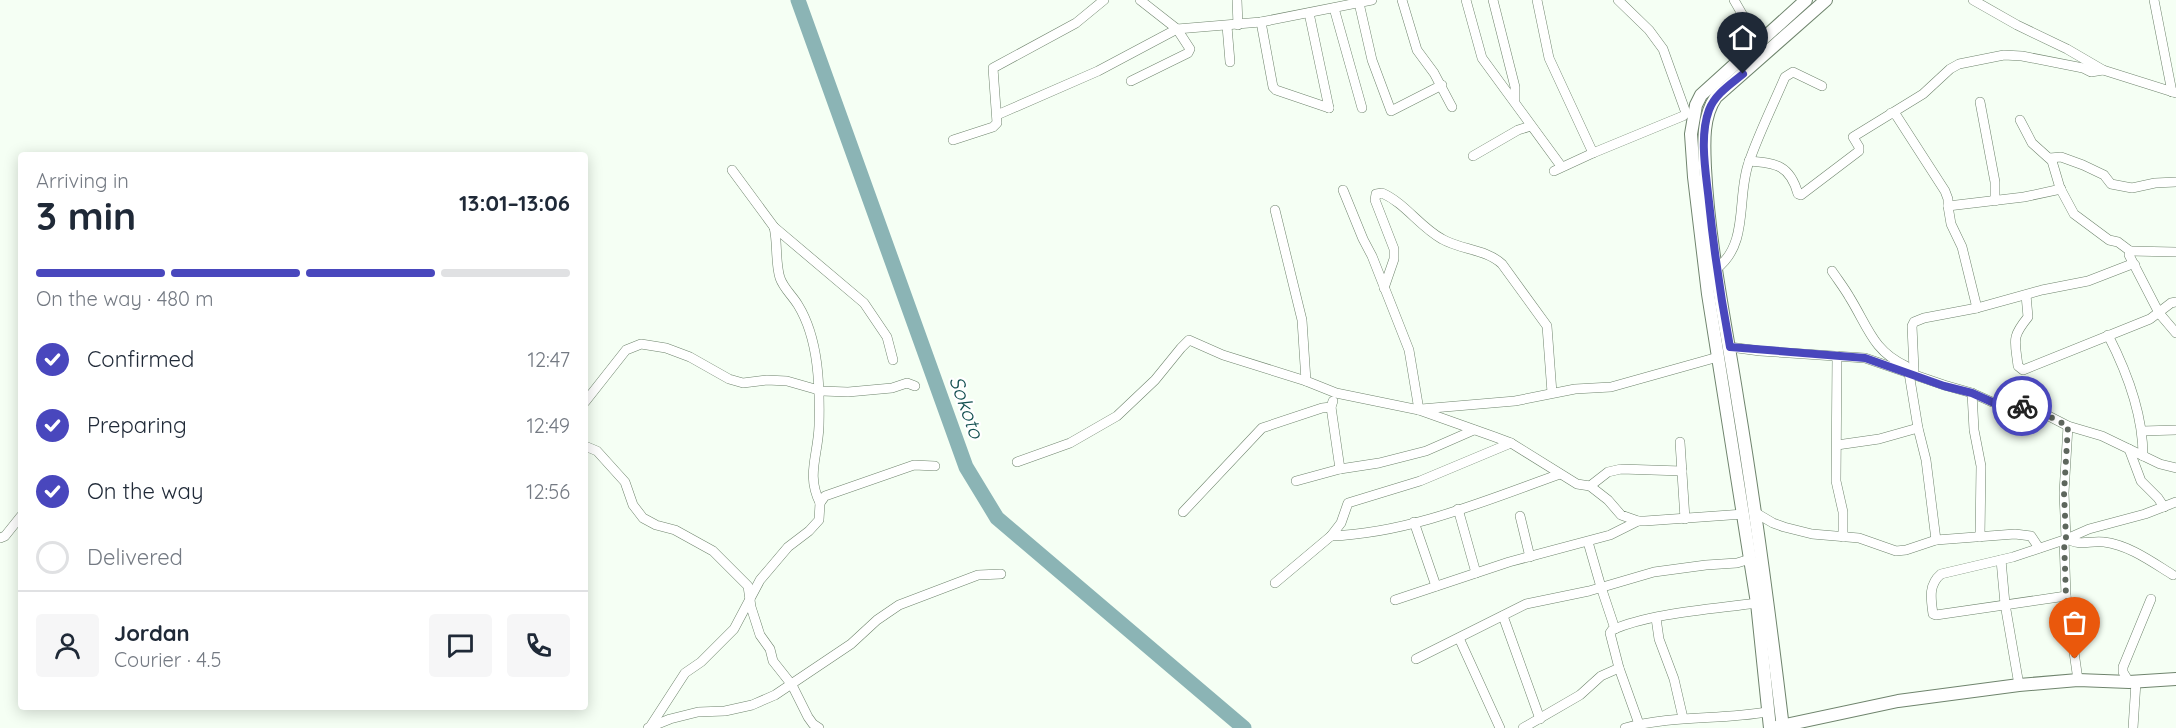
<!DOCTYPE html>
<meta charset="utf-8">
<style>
body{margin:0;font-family:Quicksand,sans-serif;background:#f6f6f7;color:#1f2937;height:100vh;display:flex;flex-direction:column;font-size:22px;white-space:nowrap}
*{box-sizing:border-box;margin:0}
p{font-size:20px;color:#747a83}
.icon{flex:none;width:33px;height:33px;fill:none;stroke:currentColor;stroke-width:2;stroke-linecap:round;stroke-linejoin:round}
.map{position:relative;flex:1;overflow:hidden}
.details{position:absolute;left:18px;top:152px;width:570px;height:558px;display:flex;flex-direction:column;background:#fff;border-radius:6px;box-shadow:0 3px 15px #0003}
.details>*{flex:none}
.pin{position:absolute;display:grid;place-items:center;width:51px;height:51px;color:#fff;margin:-62px -26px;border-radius:50% 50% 50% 0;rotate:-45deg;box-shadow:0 0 6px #0007}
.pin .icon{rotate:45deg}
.courier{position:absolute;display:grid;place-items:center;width:60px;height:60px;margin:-30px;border:4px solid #4947bd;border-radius:50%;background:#fff;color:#222;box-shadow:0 2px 8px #0007}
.overview em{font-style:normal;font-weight:700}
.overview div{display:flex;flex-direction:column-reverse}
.overview{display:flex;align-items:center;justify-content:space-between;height:102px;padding:0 18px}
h1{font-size:39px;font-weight:700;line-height:45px}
.bar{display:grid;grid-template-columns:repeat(4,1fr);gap:9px 6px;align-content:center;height:72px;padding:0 18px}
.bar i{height:8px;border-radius:4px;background:#e0e1e3}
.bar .selected{background:#4947bd}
.bar p{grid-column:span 4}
.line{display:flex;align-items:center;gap:15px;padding:0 18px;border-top:2px solid #e0e1e3}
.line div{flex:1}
.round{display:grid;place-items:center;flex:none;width:63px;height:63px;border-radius:6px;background:#f6f6f7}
ol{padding:0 18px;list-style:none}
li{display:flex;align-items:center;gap:18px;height:66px}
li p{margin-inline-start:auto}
li .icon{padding:6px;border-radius:50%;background:#4947bd;color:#fff;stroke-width:4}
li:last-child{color:#747a83}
li i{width:33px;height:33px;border:3px solid #e0e1e3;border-radius:50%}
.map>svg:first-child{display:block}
</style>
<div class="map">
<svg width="2176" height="728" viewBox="0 0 2176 728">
<rect width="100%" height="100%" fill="#f5fff4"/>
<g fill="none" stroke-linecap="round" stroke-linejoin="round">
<!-- river -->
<path stroke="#8bb4b5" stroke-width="15" d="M798,0L966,467L997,518L1244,728"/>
<defs>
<g id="minor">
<path d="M1237,0L1238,25"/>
<path d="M1402,0L1417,50L1434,73L1452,107"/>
<path d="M1466,0L1482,58L1561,166"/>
<path d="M1493,0L1515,87V100"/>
<path d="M1537,0L1549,58L1593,153"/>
<path d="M1734,0L1753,33L1761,40"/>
<path d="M1973,0L2017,25L2067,49L2103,70L2176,93"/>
<path d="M2154,0L2172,92"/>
<path d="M1359,3L1372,60L1391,111L1442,85"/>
<path d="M1334,8L1362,108"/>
<path d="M1309,13L1329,108"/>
<path d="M1261,22L1273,87L1276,90L1329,108"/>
<path d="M1227,26L1230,62"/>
<path d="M1131,81L1188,53L1190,49L1177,29L1140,0"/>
<path d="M1980,102L1995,182V201"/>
<path d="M1891,113L1896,115L1945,191L1948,199V206L1951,224L1962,247L1977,308"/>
<path d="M997,115L1098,71L1177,29L1261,22L1372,0"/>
<path d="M2020,120L2032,143L2052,161L2060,188L2074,214L2109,240L2118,242L2130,251L2129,255L2159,313L2176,333"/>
<path d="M953,140L993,127L997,123L993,68L1076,23L1104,0"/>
<path d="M1473,156L1518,130L1531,126"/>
<path d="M2050,158L2061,157L2083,165L2104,175L2111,184L2132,188L2155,183L2176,182"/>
<path d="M1749,161C1776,163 1790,165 1798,194L1801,195L1859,151V147L1853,137L1923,94L1950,69L1959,64L2004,55L2022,56L2083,68L2091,72L2103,70"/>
<path d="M732,170L774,227L864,303L887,337L893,360"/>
<path d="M1554,171L1593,153L1683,116L1686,113L1663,49L1649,30L1618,0"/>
<path d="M1343,190L1363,239L1372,256L1409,350L1419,410"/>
<path d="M1948,206L2024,197L2061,189"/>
<path d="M1275,210L1302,320L1306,381"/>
<path d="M774,227C778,244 775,262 780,278C784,289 792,295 798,305C819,339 820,387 819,426C818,456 806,475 820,503"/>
<path d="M2130,251L2176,252"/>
<path d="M1716,269C1750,244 1736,196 1749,162C1759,133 1773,105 1785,77L1793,72L1822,86"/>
<path d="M1832,271C1838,280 1845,289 1850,298C1868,327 1873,351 1906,366"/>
<path d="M1384,288L1394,259V249L1375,200L1376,194L1382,193C1405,203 1420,227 1442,239C1461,250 1486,249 1502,264L1547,326L1552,393"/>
<path d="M2026,295L2028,317C2011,338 2015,340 2018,366L2023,370L2150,319L2171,303L2176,302"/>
<path d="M2108,335C2127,372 2143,414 2143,456"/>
<path d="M1730,347L1760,351L1865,358L1944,385L1972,393L1992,402L2008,406H2027L2033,408L2068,426L2102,436L2160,464L2176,468"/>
<path d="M1837,356L1836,481L1843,512V537"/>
<path d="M1972,393L1974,430L1981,466L1980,537"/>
<path d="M1333,401L1331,407L1340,469"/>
<path d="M585,402L626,350L641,344L666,348L690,357L729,379L743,383L767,380L787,381L822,391L848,392L892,388L907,383L915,386"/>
<path d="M1421,409L1515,401L1575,389L1611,387L1718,357"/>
<path d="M2142,431L2176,430"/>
<path d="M1680,442L1685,519"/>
<path d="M1837,445L1879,439L1918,428"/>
<path d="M585,446L597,451L625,482L633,505L643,518L656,525L675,530L713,551L748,586L751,607L760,635L770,649L773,661L792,685L808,717L813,724L819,728"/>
<path d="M2129,449L2141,481L2158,498L2164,507"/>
<path d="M1017,462L1070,443L1117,416L1155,380L1181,348L1189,340L1223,355L1306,381L1336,393L1419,410L1495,437L1511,443L1577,484L1590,486L1608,500L1621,515L1638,521H1645L1744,514"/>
<path d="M1296,481L1340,469L1379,463L1426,451L1474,430"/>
<path d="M1590,486L1608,472L1621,469L1682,471"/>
<path d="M1458,509L1476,573"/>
<path d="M1183,512L1262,428L1322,408L1331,407"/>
<path d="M1756,513L1773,523L1784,527L1812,534L1859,538L1896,551L1906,550L1936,540L2015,534L2031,536L2039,548"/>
<path d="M1520,516L1530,557"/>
<path d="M1414,522L1436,586"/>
<path d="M1331,536C1410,533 1487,500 1560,474"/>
<path d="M0,538L5,536L21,516"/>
<path d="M2066,538C2079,547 2090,540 2104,542C2129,545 2152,562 2173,575"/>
<path d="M2066,538L2064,493L2068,426"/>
<path d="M1936,540L1926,460L1918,428L1909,373L1914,370L1912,326L1914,322L1924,318L1977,308L2042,290L2088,281L2132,264L2135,265"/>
<path d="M2064,540L2066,596L2078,680"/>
<path d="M1588,542L1601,587L1615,629"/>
<path d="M2001,560L2005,604L2019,685"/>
<path d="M1275,583L1331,536L1341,523L1348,503L1420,481L1511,443"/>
<path d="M2066,596L1936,615L1933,614C1931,599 1928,585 1941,574L2013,557L2064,540L2089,529L2145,514L2176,502"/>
<path d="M1395,600L1509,562L1610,535L1638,521"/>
<path d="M1503,616L1540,719"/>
<path d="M1656,618L1659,639L1674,679L1683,718"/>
<path d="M1459,638L1500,728"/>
<path d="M1416,659L1526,604L1589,591L1654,572L1706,565L1737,563L1750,559"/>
<path d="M2129,682L2123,672V667L2151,599"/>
<path d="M1639,724L1619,668L1610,633L1612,630C1650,613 1714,609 1757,603"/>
<path d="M650,727L685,673L701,662L734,629L760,580L788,547L809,531L819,520L820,503L825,496L914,465L935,466"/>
<path d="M648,728L670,719L698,712L725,711L752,705L775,695L851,644L877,620L899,605L978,575L1001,574"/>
<path d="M1523,728L1580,695L1601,676L1619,668"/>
<path d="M1625,728C1671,715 1720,720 1767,712"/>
<path d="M2133,728L2136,682"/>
</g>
<g id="tertiary">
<path d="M1776,727L1898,701L2019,685L2078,680L2129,682L2176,679"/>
<path d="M1770,728L1757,603L1708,294L1694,177L1691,134L1696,105L1701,95L1806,0"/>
<path d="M1783,728C1770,619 1756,511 1738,403C1726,325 1709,247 1705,168C1704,145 1702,117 1716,97L1826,0"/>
</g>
</defs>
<!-- minor casing -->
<use href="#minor" stroke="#6f846d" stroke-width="10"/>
<!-- tertiary casing -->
<use href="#tertiary" stroke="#6f846d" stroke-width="14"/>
<!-- minor -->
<use href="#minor" stroke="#fff" stroke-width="9"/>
<!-- tertiary -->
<use href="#tertiary" stroke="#fff" stroke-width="12"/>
</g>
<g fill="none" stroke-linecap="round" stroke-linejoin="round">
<!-- done -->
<path stroke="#5e665d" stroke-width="6" stroke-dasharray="0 10.8" d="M2022,406L2033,408L2068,426L2064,493L2066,538L2064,540L2066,596L2075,659"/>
<!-- route -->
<path stroke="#4947bd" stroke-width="8" d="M1743,74C1731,84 1715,94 1709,110C1699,137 1706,173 1709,202C1714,251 1721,299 1730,347L1865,358L1944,386L1972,393L1992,402L2008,406H2022"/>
</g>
<g text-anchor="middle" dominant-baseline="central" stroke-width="4.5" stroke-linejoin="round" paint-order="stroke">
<!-- water labels -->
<g font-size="20" font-style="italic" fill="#124f50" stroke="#fff">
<text transform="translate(967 407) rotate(70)">Sokoto</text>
</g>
</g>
</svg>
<div class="pin" style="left:2075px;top:659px;background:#ea580c"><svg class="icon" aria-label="bag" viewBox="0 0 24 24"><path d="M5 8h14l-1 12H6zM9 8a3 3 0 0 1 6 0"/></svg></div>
<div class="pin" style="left:1743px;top:74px;background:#1f2937"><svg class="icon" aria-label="home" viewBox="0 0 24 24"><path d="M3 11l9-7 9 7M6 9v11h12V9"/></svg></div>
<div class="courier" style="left:2022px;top:406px"><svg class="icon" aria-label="bike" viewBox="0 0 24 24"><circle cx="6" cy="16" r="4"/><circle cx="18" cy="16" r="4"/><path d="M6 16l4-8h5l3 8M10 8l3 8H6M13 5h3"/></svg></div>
<section class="details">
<div class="overview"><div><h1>3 min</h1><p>Arriving in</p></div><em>13:01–13:06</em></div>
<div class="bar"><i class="selected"></i><i class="selected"></i><i class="selected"></i><i></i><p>On the way · 480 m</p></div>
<ol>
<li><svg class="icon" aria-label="check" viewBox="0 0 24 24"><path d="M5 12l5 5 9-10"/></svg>Confirmed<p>12:47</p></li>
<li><svg class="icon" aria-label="check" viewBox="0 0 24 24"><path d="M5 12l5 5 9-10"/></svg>Preparing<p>12:49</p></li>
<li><svg class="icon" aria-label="check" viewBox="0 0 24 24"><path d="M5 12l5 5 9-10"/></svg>On the way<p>12:56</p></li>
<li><i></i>Delivered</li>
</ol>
<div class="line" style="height:108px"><a class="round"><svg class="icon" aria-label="person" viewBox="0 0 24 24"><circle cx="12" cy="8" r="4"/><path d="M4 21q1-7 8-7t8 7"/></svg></a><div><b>Jordan</b><p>Courier · 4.5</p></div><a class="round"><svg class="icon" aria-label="chat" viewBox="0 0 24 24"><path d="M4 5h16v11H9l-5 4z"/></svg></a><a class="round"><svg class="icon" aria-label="phone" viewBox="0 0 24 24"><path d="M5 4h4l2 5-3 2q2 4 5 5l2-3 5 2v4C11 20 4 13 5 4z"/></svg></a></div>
</section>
</div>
